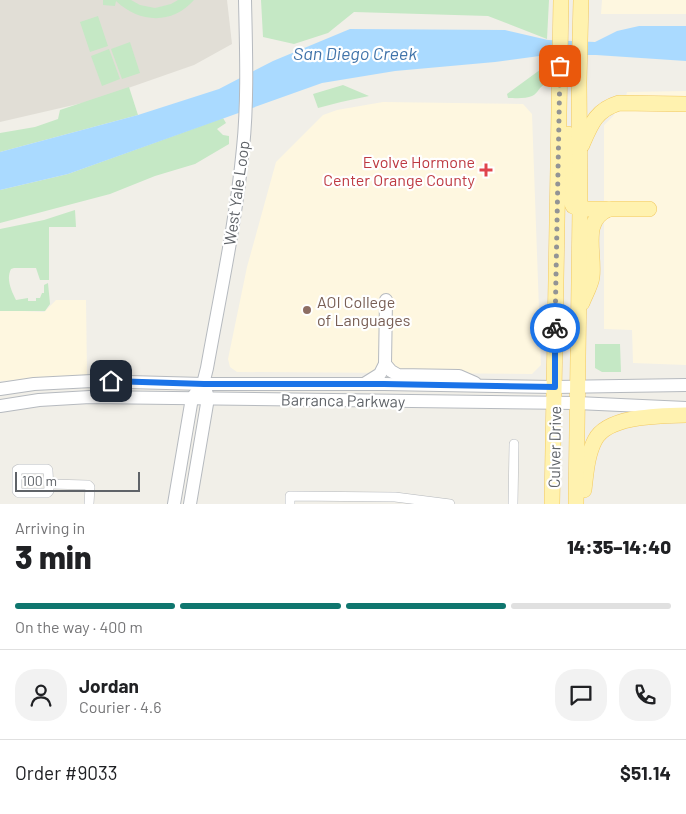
<!DOCTYPE html>
<meta charset="utf-8">
<style>
body{margin:0;font-family:Barlow,sans-serif;background:#f2f2f2;color:#202124;height:100vh;display:flex;flex-direction:column;font-size:19px;white-space:nowrap}
*{box-sizing:border-box;margin:0}
p{font-size:16px;color:#757577}
.icon{flex:none;width:28px;height:28px;fill:none;stroke:currentColor;stroke-width:2;stroke-linecap:round;stroke-linejoin:round}
.map{position:relative;height:504px;overflow:hidden}
.panel{display:flex;flex-direction:column;background:#fff;flex:1}
.panel>*{flex:none}
.scale{position:absolute;left:15px;bottom:12px;width:125px;box-sizing:border-box;padding-left:5px;border:2px solid #5f6368;border-top:0;font-size:14px;line-height:18px;white-space:nowrap;color:#5f6368;-webkit-text-stroke:4px #fff;paint-order:stroke}
.pin{position:absolute;display:grid;place-items:center;width:42px;height:42px;color:#fff;margin:-21px;border-radius:10px;box-shadow:0 2px 8px #0006}
.courier{position:absolute;display:grid;place-items:center;width:50px;height:50px;margin:-25px;border:4px solid #1a73e8;border-radius:50%;background:#fff;color:#222;box-shadow:0 1px 6px #0007}
.summary em{font-style:normal;font-weight:800}
.summary div{display:flex;flex-direction:column-reverse}
.summary{display:flex;align-items:center;justify-content:space-between;height:85px;padding:0 15px}
h1{font-size:32px;font-weight:800;line-height:38px}
.bar{display:grid;grid-template-columns:repeat(4,1fr);gap:8px 5px;align-content:center;height:60px;padding:0 15px}
.bar i{height:6px;border-radius:4px;background:#e0e0e0}
.bar .current{background:#0f766e}
.bar p{grid-column:span 4}
.line{display:flex;align-items:center;gap:12px;padding:0 15px;border-top:1px solid #e0e0e0}
.line div{flex:1}
.round{display:grid;place-items:center;flex:none;width:52px;height:52px;border-radius:20px;background:#f2f2f2}
.map>svg:first-child{display:block}
</style>
<div class="map">
<svg width="686" height="504" viewBox="0 0 686 504">
<rect width="100%" height="100%" fill="#f1efe8"/>
<!-- commercial -->
<g fill="#fef7e0">
<path d="M602,0H686V14H601Z"/>
<path d="M686,91V365L633,363L632,330L604,329V125L614,115V98L626,97L627,92Z"/>
<path d="M383,102L523,104L532,114L541,365L532,374L237,372L230,367L228,359L247,267L276,162L323,115L337,110Z"/>
<path d="M56,300H86L87,375L0,381V310L44,312Z"/>
</g>
<!-- education -->
<path fill="#e1ded6" d="M0,0H227L232,44L194,65L91,101L0,122Z"/>
<!-- green -->
<g fill="#c5e8c5">
<path d="M103,0H131L140,5L155,8L171,4L178,0H194C172,25 139,23 116,1L115,6L103,5Z"/>
<path d="M261,0H549L547,39L488,16L354,12L328,33L294,44L263,37Z"/>
<path d="M98,16L108,46L90,52L80,22Z"/>
<path d="M130,42L140,73L122,79L111,49Z"/>
<path d="M109,49L120,79L102,86L91,56Z"/>
<path d="M548,64L549,77L547,84C539,85 539,93 532,96C526,99 515,98 508,98L507,94Z"/>
<path d="M343,85L369,96L341,102L318,108L313,94Z"/>
<path d="M129,87L138,115L0,152V133L35,127L58,119L60,110Z"/>
<path d="M223,118L226,123L217,129L223,135L229,136V144L195,164L155,176L110,194L0,223V190L68,174Z"/>
<path d="M75,210L76,227H49V280H40L36,268H14L11,269C6,279 11,290 16,300L28,298V301H36V298H40L42,293H44V285L48,283L50,304L45,311H0V229L44,220Z"/>
<path d="M595,344H620L621,372H602L595,368Z"/>
</g>
<!-- water -->
<path fill="#aadaff" d="M639,26H686V61L596,55H547L495,62L395,71L322,83L68,174L0,190V152L138,115L219,89L273,61L350,29L505,30L548,40L595,42L617,31Z"/>
<g fill="none" stroke-linecap="round" stroke-linejoin="round">
<defs>
<g id="street">
<path d="M19,469H47L48,470L49,491L47,493H19L17,491V470Z"/>
<path d="M49,484L88,485L90,487L89,504"/>
<path d="M290,504V496L395,497L450,504"/>
<path d="M513,504L514,444"/>
</g>
<g id="secondary">
<path d="M385,364L391,371L398,375L459,376L475,383"/>
<path d="M364,384L380,374L385,364L386,300"/>
<path d="M0,389L34,384L92,381L203,384H384L555,387L686,385"/>
<path d="M0,406L39,400L90,397L577,403L686,408"/>
<path d="M174,504L192,398L203,384L207,368C220,295 236,222 243,148C248,100 246,48 245,0"/>
<path d="M190,504L208,398L206,391"/>
</g>
<g id="primary">
<path d="M568,134L569,197L573,206L580,209H649"/>
<path d="M582,145C591,124 596,110 619,103L686,104"/>
<path d="M582,303C585,295 591,285 592,277C595,253 581,220 609,209"/>
<path d="M584,490C586,474 587,455 595,440C608,415 661,416 686,415"/>
<path d="M552,504L561,0"/>
<path d="M576,504L580,209L579,82L581,0"/>
</g>
</defs>
<!-- street casing -->
<use href="#street" stroke="#b5b8bc" stroke-width="10"/>
<!-- secondary casing -->
<use href="#secondary" stroke="#b6babf" stroke-width="14"/>
<!-- primary casing -->
<use href="#primary" stroke="#f2c960" stroke-width="16"/>
<!-- street -->
<use href="#street" stroke="#fff" stroke-width="9"/>
<!-- secondary -->
<use href="#secondary" stroke="#fff" stroke-width="12"/>
<!-- primary -->
<use href="#primary" stroke="#fff2af" stroke-width="15"/>
</g>
<g fill="none" stroke-linecap="round" stroke-linejoin="round">
<!-- done -->
<path stroke="#929495" stroke-width="5" stroke-dasharray="0 9" d="M555,328L560,66"/>
<!-- route -->
<path stroke="#1a73e8" stroke-width="6" d="M111,381L204,384H384L555,387V328"/>
</g>
<!-- markers -->
<path fill="#e0444e" stroke="#fff" stroke-width="2" d="M483.5 162.5h5v5h5v5h-5v5h-5v-5h-5v-5h5z"/>
<circle fill="#8d6e63" stroke="#fff" stroke-width="2" cx="307" cy="310" r="5"/>
<g text-anchor="middle" dominant-baseline="central" stroke-width="4.5" stroke-linejoin="round" paint-order="stroke">
<!-- health labels -->
<g font-size="16" fill="#be3a42" stroke="#fff" text-anchor="end">
<text x="475" y="161">Evolve Hormone<tspan x="475" dy="18">Center Orange County</tspan></text>
</g>
<!-- street labels -->
<g font-size="16" fill="#5f6368" stroke="#fff">
<text transform="translate(236 193) rotate(-82)">West Yale Loop</text>
<text transform="translate(343 400) rotate(1)">Barranca Parkway</text>
<text transform="translate(554 447) rotate(-89)">Culver Drive</text>
</g>
<!-- education labels -->
<g font-size="16" fill="#785e54" stroke="#fff" text-anchor="start">
<text x="317" y="301">AOI College<tspan x="317" dy="18">of Languages</tspan></text>
</g>
<!-- water labels -->
<g font-size="18" font-style="italic" fill="#4174aa" stroke="#fff">
<text x="355" y="53">San Diego Creek</text>
</g>
</g>
</svg>
<div class="scale">100 m</div>
<div class="pin" style="left:560px;top:66px;background:#ea580c"><svg class="icon" aria-label="bag" viewBox="0 0 24 24"><path d="M5 8h14l-1 12H6zM9 8a3 3 0 0 1 6 0"/></svg></div>
<div class="pin" style="left:111px;top:381px;background:#1f2937"><svg class="icon" aria-label="home" viewBox="0 0 24 24"><path d="M3 11l9-7 9 7M6 9v11h12V9"/></svg></div>
<div class="courier" style="left:555px;top:328px"><svg class="icon" aria-label="bike" viewBox="0 0 24 24"><circle cx="6" cy="16" r="4"/><circle cx="18" cy="16" r="4"/><path d="M6 16l4-8h5l3 8M10 8l3 8H6M13 5h3"/></svg></div>
</div>
<section class="panel">
<div class="summary"><div><h1>3 min</h1><p>Arriving in</p></div><em>14:35–14:40</em></div>
<div class="bar"><i class="current"></i><i class="current"></i><i class="current"></i><i></i><p>On the way · 400 m</p></div>
<div class="line" style="height:90px"><a class="round"><svg class="icon" aria-label="person" viewBox="0 0 24 24"><circle cx="12" cy="8" r="4"/><path d="M4 21q1-7 8-7t8 7"/></svg></a><div><b>Jordan</b><p>Courier · 4.6</p></div><a class="round"><svg class="icon" aria-label="chat" viewBox="0 0 24 24"><path d="M4 5h16v11H9l-5 4z"/></svg></a><a class="round"><svg class="icon" aria-label="phone" viewBox="0 0 24 24"><path d="M5 4h4l2 5-3 2q2 4 5 5l2-3 5 2v4C11 20 4 13 5 4z"/></svg></a></div>
<div class="line" style="height:65px"><div>Order #9033</div><b>$51.14</b></div>
</section>
